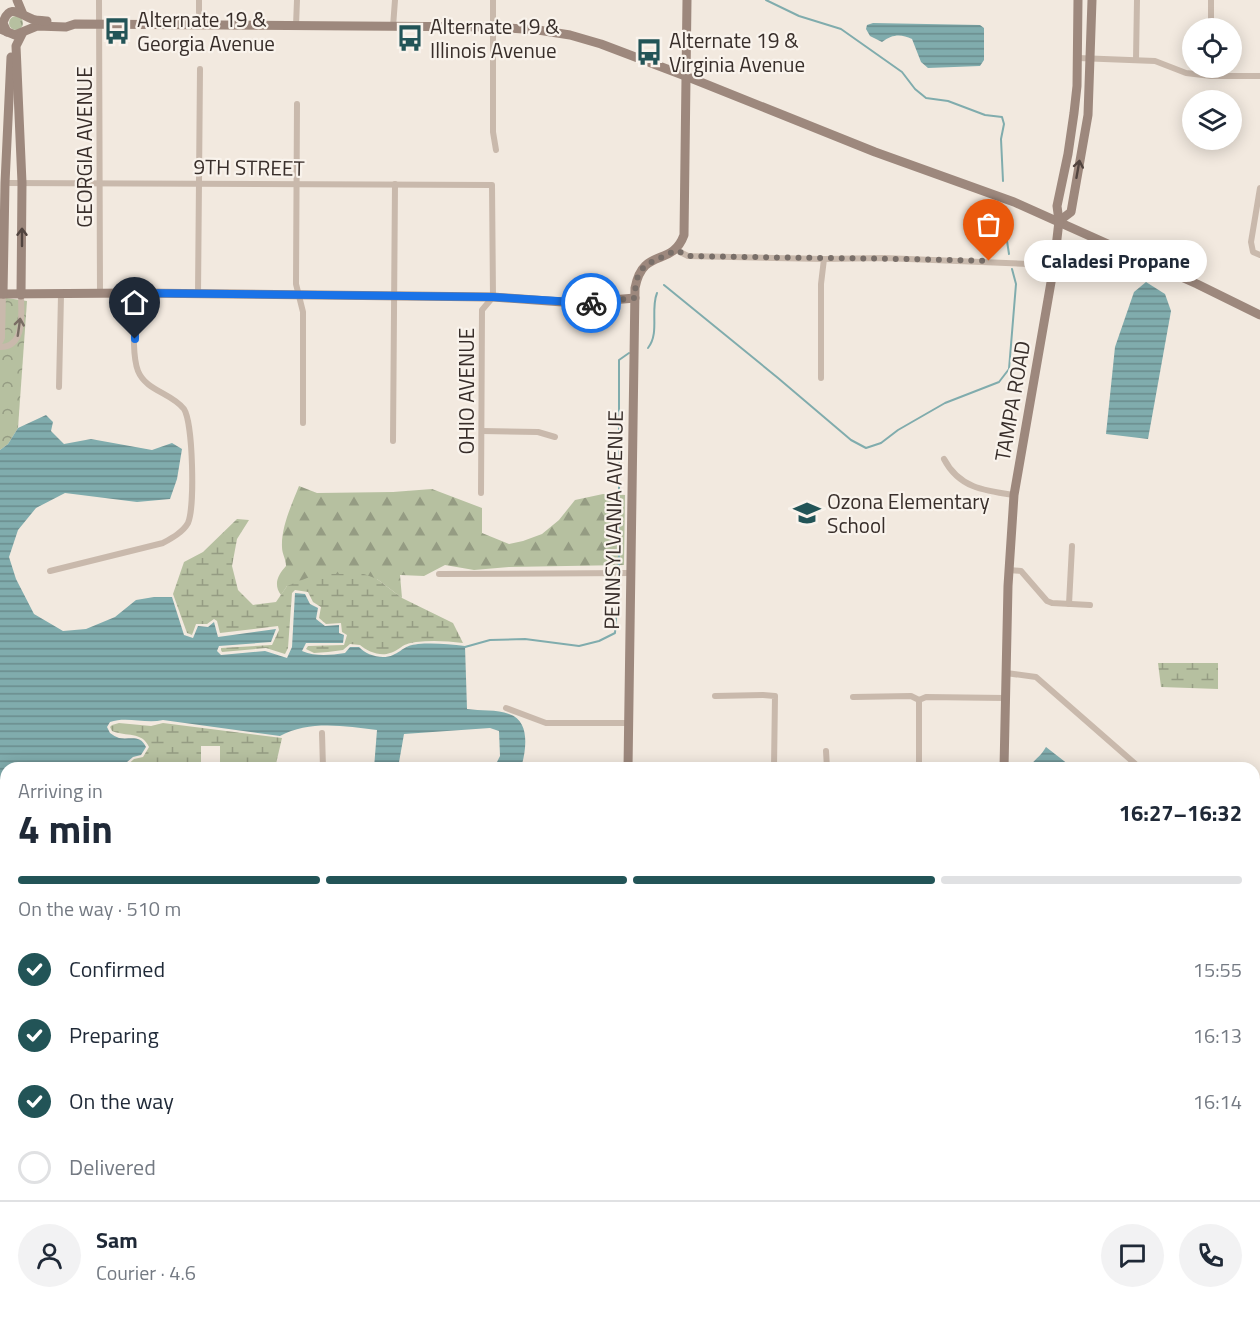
<!DOCTYPE html>
<meta charset="utf-8">
<style>
body{margin:0;font-family:"Titillium Web",sans-serif;background:#f2f2f3;color:#1f2937;height:100vh;display:flex;flex-direction:column;font-size:22px;white-space:nowrap}
*{box-sizing:border-box;margin:0}
p{font-size:20px;color:#747a83}
.icon{flex:none;width:33px;height:33px;fill:none;stroke:currentColor;stroke-width:2;stroke-linecap:round;stroke-linejoin:round}
.map{position:relative;flex:1;overflow:hidden}
.details{position:absolute;left:0px;top:762px;width:1260px;height:560px;display:flex;flex-direction:column;background:#fff;border-radius:18px 18px 0 0;box-shadow:0 3px 15px #0003}
.details>*{flex:none}
.controls{position:absolute;left:1182px;top:18px;display:grid;gap:12px}
.controls a{display:grid;place-items:center;width:60px;height:60px;border-radius:50%;background:#fff;box-shadow:0 3px 15px #0003;font-size:30px}
.pin{position:absolute;display:grid;place-items:center;width:51px;height:51px;color:#fff;margin:-62px -26px;border-radius:50% 50% 50% 0;rotate:-45deg;box-shadow:0 0 6px #0007}
.pin .icon{rotate:45deg}
.courier{position:absolute;display:grid;place-items:center;width:60px;height:60px;margin:-30px;border:4px solid #1a73e8;border-radius:50%;background:#fff;color:#222;box-shadow:0 2px 8px #0007}
.bubble{position:absolute;height:42px;border-radius:21px;background:#fff;box-shadow:0 3px 15px #0003;font-size:20px;font-weight:700;line-height:42px;text-align:center}
.overview em{font-style:normal;font-weight:700}
.overview div{display:flex;flex-direction:column-reverse}
.overview{display:flex;align-items:center;justify-content:space-between;height:102px;padding:0 18px}
h1{font-size:39px;font-weight:700;line-height:45px}
.bar{display:grid;grid-template-columns:repeat(4,1fr);gap:9px 6px;align-content:center;height:72px;padding:0 18px}
.bar i{height:8px;border-radius:4px;background:#e0e1e3}
.bar .on{background:#225457}
.bar p{grid-column:span 4}
.line{display:flex;align-items:center;gap:15px;padding:0 18px;border-top:2px solid #e0e1e3}
.line div{flex:1}
.round{display:grid;place-items:center;flex:none;width:63px;height:63px;border-radius:32px;background:#f2f2f3}
ol{padding:0 18px;list-style:none}
li{display:flex;align-items:center;gap:18px;height:66px}
li p{margin-inline-start:auto}
li .icon{padding:6px;border-radius:50%;background:#225457;color:#fff;stroke-width:4}
li:last-child{color:#747a83}
li i{width:33px;height:33px;border:3px solid #e0e1e3;border-radius:50%}
.map>svg:first-child{display:block}
</style>
<div class="map">
<svg width="1260" height="1321" viewBox="0 0 1260 1321">
<defs>
<pattern id="grass-tufts" width="24" height="20" patternUnits="userSpaceOnUse" patternTransform="scale(1.5)"><rect width="24" height="20" fill="#b6c0a0"/><path d="M3 7l-1-3M5 7V3M7 7l1-3M15 17l-1-3M17 17v-4M19 17l1-3" fill="none" stroke="#959c83"/></pattern>
<pattern id="forest-firs" width="22" height="20" patternUnits="userSpaceOnUse" patternTransform="scale(1.5)"><rect width="22" height="20" fill="#b6c0a0"/><path d="M5 1l3.5 6h-7zM16 11l3.5 6h-7z" fill="#959c83"/></pattern>
<pattern id="wetland-marsh" width="20" height="14" patternUnits="userSpaceOnUse" patternTransform="scale(1.5)"><rect width="20" height="14" fill="#b6c0a0"/><path d="M1 5h8M5 5V1M11 12h8M15 12V8" fill="none" stroke="#959c83"/></pattern>
<pattern id="park-crowns" width="20" height="18" patternUnits="userSpaceOnUse" patternTransform="scale(1.5)"><rect width="20" height="18" fill="#b6c0a0"/><path d="M2 6a3 3 0 1 1 6 0M12 15a3 3 0 1 1 6 0" fill="none" stroke="#959c83"/></pattern>
<pattern id="water-rules" width="6" height="5" patternUnits="userSpaceOnUse" patternTransform="scale(1.5)"><rect width="6" height="5" fill="#80acad"/><path d="M0 2.5h6" fill="none" stroke="#6a8c8d"/></pattern>
</defs>
<rect width="100%" height="100%" fill="#f2e9df"/>
<!-- grass -->
<circle fill="url(#grass-tufts)" cx="16" cy="23" r="7"/>
<!-- forest -->
<path fill="url(#forest-firs)" d="M299,486L317,493L393,492L432,489L482,508V533L509,544L523,541L542,534L559,520L575,500L603,494L625,495L624,565L509,567L474,570L445,565L424,576L400,575L402,598L377,579L287,586L281,595C273,584 278,575 286,566C286,559 282,554 282,547C281,527 292,504 299,486Z"/>
<!-- wetland -->
<g fill="url(#wetland-marsh)">
<path d="M237,519L249,520L237,539L232,566L238,590L253,605L276,602L287,586L307,578L328,574H364L377,579L402,598L453,623L463,643C447,641 432,640 416,642C400,644 401,650 390,653C380,657 367,651 360,645L350,644L343,650L328,652L314,653L306,649L308,646L344,645L347,635L342,632L341,623L326,624L319,618L321,607L313,602L308,592L295,590L292,593L288,648L285,654L266,648L222,652L221,650V648L272,645L279,630L278,626L220,633L217,621L214,619L207,624H196L192,635L187,633L173,594L184,562L203,552Z"/>
<path d="M1158,663H1218V689L1161,687Z"/>
<path d="M119,723L151,726L163,723L282,738L275,768C256,768 239,765 220,767V746H201V768H124L134,759L143,757L149,747C142,731 126,737 112,731L110,727L112,725Z"/>
</g>
<!-- park -->
<path fill="url(#park-crowns)" d="M0,297L27,301L18,428L8,444L0,450Z"/>
<!-- water -->
<g fill="url(#water-rules)">
<path d="M873,23L980,25L984,28V60L980,66L928,68L921,62L912,39C901,34 893,34 882,42L870,36L866,29L867,25Z"/>
<path d="M1146,282L1165,294L1171,311L1148,439L1106,434L1115,347L1134,292Z"/>
<path d="M46,415L53,422L51,431L64,444L91,439L152,450L172,443L182,449L177,479L170,499L137,502L65,493L36,508L18,530L9,557L16,579L34,614L63,631L86,629L115,617L136,600L154,597H172L184,635L193,638L198,626L208,627L214,622L218,637L276,629L271,642L219,646L217,651L221,655L265,651L287,658L292,647L295,593L305,594L310,604L318,608L316,619L325,626L339,625V633L344,635L343,643H306L302,651C317,657 330,655 345,653L350,647H359C366,655 382,660 393,655C404,650 403,646 418,644C434,643 449,644 465,646L467,709C480,711 497,709 509,714C531,721 526,751 521,768H494L500,756L499,731L490,728L404,734L398,768H374L377,730C345,726 309,720 280,736L163,720C145,724 127,716 110,722L107,727L110,733C113,735 116,737 119,738C130,740 140,734 146,747L141,755L133,757L120,768H6V1316H857L864,1321H0V450L8,444L18,428Z"/>
<path d="M1046,747L1073,768H1028C1034,760 1041,756 1046,747Z"/>
<path d="M866,1316H915L916,1321H864Z"/>
</g>
<g fill="none" stroke-linecap="round" stroke-linejoin="round">
<!-- stream -->
<g stroke="#80acad" stroke-width="2">
<path d="M766,0L799,16L841,29L902,72L915,89L926,98L948,101L985,115L1002,117L1004,124L1001,139L1003,181"/>
<path d="M1002,208L1009,254"/>
<path d="M664,285L778,378L851,440L866,448L881,443L898,430L945,403L999,382L1009,369L1016,284L1012,269"/>
<path d="M648,348C660,333 650,310 657,293"/>
<path d="M619,567V360L629,353"/>
<path d="M465,647L490,640L525,639L579,646L599,641L615,633L619,578"/>
</g>
<!-- street -->
<g stroke="#c9b9ac" stroke-width="6">
<path d="M99,0L100,293"/>
<path d="M493,0V132L496,150"/>
<path d="M199,25V0"/>
<path d="M296,26L297,0"/>
<path d="M393,27L395,0"/>
<path d="M1211,28V0"/>
<path d="M1078,58L1155,61L1186,73L1211,76H1260"/>
<path d="M1136,60L1137,0"/>
<path d="M297,104L296,284L303,312V423"/>
<path d="M5,183L492,185L493,297L482,310L481,493"/>
<path d="M1260,188L1251,242L1253,252L1260,255"/>
<path d="M676,250L688,256L824,259L884,258L1054,265"/>
<path d="M198,294L200,69"/>
<path d="M0,342L2,338L3,294"/>
<path d="M0,347C26,347 21,313 21,295"/>
<path d="M821,378V284L824,259"/>
<path d="M59,387L61,295"/>
<path d="M482,431L538,432L555,437"/>
<path d="M393,441L395,184"/>
<path d="M944,459C959,488 985,491 1014,495"/>
<path d="M1009,570L1021,571L1047,601L1052,603L1090,605"/>
<path d="M50,571L163,543C172,538 183,532 188,523C195,507 193,423 184,409C172,393 146,391 138,371C131,353 135,314 135,293"/>
<path d="M439,574L630,573"/>
<path d="M1069,604L1072,546"/>
<path d="M1006,673L1036,677L1140,768"/>
<path d="M715,696L763,695L775,696L774,768"/>
<path d="M853,697L911,696L919,700"/>
<path d="M919,700L926,697L1005,698"/>
<path d="M919,700V768"/>
<path d="M506,708L546,723H628"/>
<path d="M322,733L323,768"/>
<path d="M826,751L827,768"/>
<path d="M1254,1302H1260"/>
<path d="M999,1316L1004,1321"/>
<path d="M1121,1316L1126,1321"/>
<path d="M1221,1316L1222,1321"/>
</g>
<!-- secondary -->
<g stroke="#9d887d" stroke-width="9">
<path d="M17,0L22,12"/>
<path d="M0,29L15,35L37,26L66,27L75,24L493,27L538,30L570,35L601,44L688,77L875,152L1014,202L1197,284L1260,315"/>
<path d="M7,32L3,23C10,0 23,18 36,20C37,20 46,21 47,21"/>
<path d="M1059,221L1071,212L1088,115L1092,0"/>
<path d="M0,294L135,293L493,297L576,303L635,298"/>
<path d="M3,294L5,183L11,57"/>
<path d="M21,295L22,183L16,46L22,34"/>
<path d="M628,768L635,288C643,246 672,268 684,235L687,0"/>
<path d="M1004,768L1008,586L1014,495L1054,265L1059,221L1057,206L1068,154L1074,113L1077,86L1078,0"/>
<path d="M1254,905H1260"/>
</g>
</g>
<!-- one-way arrows -->
<defs><path id="oneway-shaft" d="M-6 0H5M1.5-3L5.5 0L1.5 3" fill="none" stroke-width="1.6" stroke-linecap="round" stroke-linejoin="round" transform="scale(1.5)"/></defs>
<g stroke="#51443f">
<use href="#oneway-shaft" transform="translate(1078 169) rotate(-80)"/>
<use href="#oneway-shaft" transform="translate(22 237) rotate(-90)"/>
</g>
<use stroke="#796d64" href="#oneway-shaft" transform="translate(19 327) rotate(-82)"/>
<g fill="none" stroke-linecap="round" stroke-linejoin="round">
<!-- done -->
<path stroke="#796f69" stroke-width="6" stroke-dasharray="0 10.8" d="M591,303L635,298C635,261 650,265 676,250L688,256C788,258 888,258 989,261"/>
<!-- route -->
<path stroke="#1a73e8" stroke-width="8" d="M135,339V293L493,297L591,303"/>
</g>
<!-- icons -->
<defs>
<symbol id="bus-bare" viewBox="-9 -9 18 18"><path d="M-5-6H5V4H4V6H2V4H-2V6H-4V4H-5ZM-3.5-4V0h7V-4ZM-3.5 1.2v1.5H-2V1.2ZM2 1.2v1.5H3.5V1.2Z" fill="#225457" stroke="#f9f3ec" stroke-width="2.5" paint-order="stroke"/></symbol>
<symbol id="school-bare" viewBox="-9 -9 18 18"><path d="M0-5L7-2L0 1L-7-2ZM-4 1L0 2.5L4 1V4Q0 6-4 4Z" fill="#225457" stroke="#f9f3ec" stroke-width="2.5" paint-order="stroke"/></symbol>
</defs>
<g fill-rule="evenodd">
<use href="#bus-bare" x="98" y="12" width="38" height="38"/>
<use href="#bus-bare" x="391" y="19" width="38" height="38"/>
<use href="#bus-bare" x="630" y="33" width="38" height="38"/>
<use href="#school-bare" x="788" y="494" width="38" height="38"/>
</g>
<g text-anchor="middle" dominant-baseline="central" stroke-width="4.5" stroke-linejoin="round" paint-order="stroke">
<!-- poi labels -->
<g font-size="21" fill="#382e2a" stroke="#f9f3ec" text-anchor="start">
<text x="137" y="19">Alternate 19 &amp;<tspan x="137" dy="24">Georgia Avenue</tspan></text>
<text x="430" y="26">Alternate 19 &amp;<tspan x="430" dy="24">Illinois Avenue</tspan></text>
<text x="669" y="40">Alternate 19 &amp;<tspan x="669" dy="24">Virginia Avenue</tspan></text>
<text x="827" y="501">Ozona Elementary<tspan x="827" dy="24">School</tspan></text>
</g>
<!-- street labels -->
<g font-size="21" fill="#382e2a" stroke="#f9f3ec">
<text transform="translate(84 147) rotate(-90)">GEORGIA AVENUE</text>
<text transform="translate(249 167) rotate(1)">9TH STREET</text>
<text transform="translate(466 391) rotate(-90)">OHIO AVENUE</text>
<text transform="translate(1012 401) rotate(-80)">TAMPA ROAD</text>
<text transform="translate(613 520) rotate(-89)">PENNSYLVANIA AVENUE</text>
</g>
</g>
</svg>
<div class="controls">
<a><svg class="icon" aria-label="locate" viewBox="0 0 24 24"><circle cx="12" cy="12" r="6"/><path d="M12 2v4M12 18v4M2 12h4M18 12h4"/></svg></a>
<a><svg class="icon" aria-label="layers" viewBox="0 0 24 24"><path d="M12 4l9 5-9 5-9-5zM3 14l9 5 9-5"/></svg></a>
</div>
<div class="pin" style="left:989px;top:261px;background:#ea580c"><svg class="icon" aria-label="bag" viewBox="0 0 24 24"><path d="M5 8h14l-1 12H6zM9 8a3 3 0 0 1 6 0"/></svg></div>
<div class="pin" style="left:135px;top:339px;background:#1f2937"><svg class="icon" aria-label="home" viewBox="0 0 24 24"><path d="M3 11l9-7 9 7M6 9v11h12V9"/></svg></div>
<div class="courier" style="left:591px;top:303px"><svg class="icon" aria-label="bike" viewBox="0 0 24 24"><circle cx="6" cy="16" r="4"/><circle cx="18" cy="16" r="4"/><path d="M6 16l4-8h5l3 8M10 8l3 8H6M13 5h3"/></svg></div>
<div class="bubble" style="left:1024px;top:240px;width:183px">Caladesi Propane</div>
<section class="details">
<div class="overview"><div><h1>4 min</h1><p>Arriving in</p></div><em>16:27–16:32</em></div>
<div class="bar"><i class="on"></i><i class="on"></i><i class="on"></i><i></i><p>On the way · 510 m</p></div>
<ol>
<li><svg class="icon" aria-label="check" viewBox="0 0 24 24"><path d="M5 12l5 5 9-10"/></svg>Confirmed<p>15:55</p></li>
<li><svg class="icon" aria-label="check" viewBox="0 0 24 24"><path d="M5 12l5 5 9-10"/></svg>Preparing<p>16:13</p></li>
<li><svg class="icon" aria-label="check" viewBox="0 0 24 24"><path d="M5 12l5 5 9-10"/></svg>On the way<p>16:14</p></li>
<li><i></i>Delivered</li>
</ol>
<div class="line" style="height:108px"><a class="round"><svg class="icon" aria-label="person" viewBox="0 0 24 24"><circle cx="12" cy="8" r="4"/><path d="M4 21q1-7 8-7t8 7"/></svg></a><div><b>Sam</b><p>Courier · 4.6</p></div><a class="round"><svg class="icon" aria-label="chat" viewBox="0 0 24 24"><path d="M4 5h16v11H9l-5 4z"/></svg></a><a class="round"><svg class="icon" aria-label="phone" viewBox="0 0 24 24"><path d="M5 4h4l2 5-3 2q2 4 5 5l2-3 5 2v4C11 20 4 13 5 4z"/></svg></a></div>
</section>
</div>
